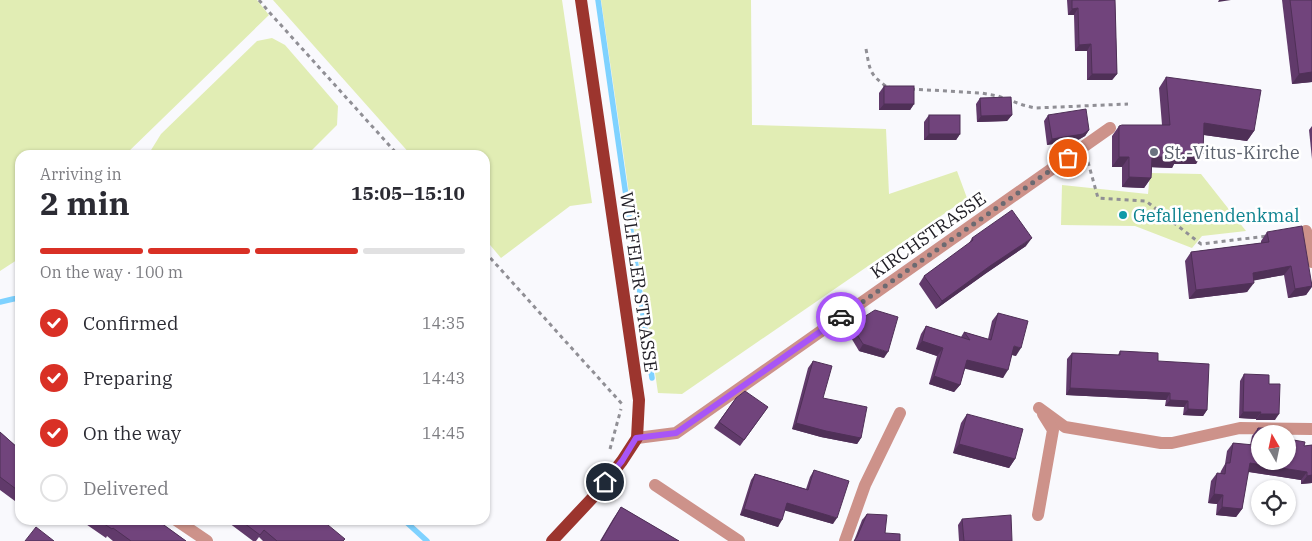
<!DOCTYPE html>
<meta charset="utf-8">
<style>
body{margin:0;font-family:"IBM Plex Serif",serif;background:#f2f2f3;color:#2b2b33;height:100vh;display:flex;flex-direction:column;font-size:19px;white-space:nowrap}
*{box-sizing:border-box;margin:0}
p{font-size:16px;color:#7c7c81}
.icon{flex:none;width:28px;height:28px;fill:none;stroke:currentColor;stroke-width:2;stroke-linecap:round;stroke-linejoin:round}
.map{position:relative;flex:1;overflow:hidden}
.drawer{position:absolute;left:15px;top:150px;width:475px;height:375px;display:flex;flex-direction:column;background:#fff;border-radius:15px;box-shadow:0 1px 4px #0004}
.drawer>*{flex:none}
.needle{width:32px;rotate:351deg}
.controls{position:absolute;left:1251px;top:425px;display:grid;gap:10px}
.controls a{display:grid;place-items:center;width:45px;height:45px;border-radius:50%;background:#fff;box-shadow:0 1px 4px #0004;font-size:25px}
.pin{position:absolute;display:grid;place-items:center;width:42px;height:42px;color:#fff;margin:-21px;border:2px solid #fff;border-radius:50%;box-shadow:0 1px 5px #0007}
.courier{position:absolute;display:grid;place-items:center;width:50px;height:50px;margin:-25px;border:4px solid #a855f7;border-radius:50%;background:#fff;color:#222;box-shadow:0 1px 6px #0007}
.head em{font-style:normal;font-weight:800}
.head div{display:flex;flex-direction:column-reverse}
.head{display:flex;align-items:center;justify-content:space-between;height:85px;padding:0 25px}
h1{font-size:32px;font-weight:800;line-height:38px}
.bar{display:grid;grid-template-columns:repeat(4,1fr);gap:8px 5px;align-content:center;height:60px;padding:0 25px}
.bar i{height:6px;border-radius:4px;background:#e1e1e2}
.bar .current{background:#d93025}
.bar p{grid-column:span 4}
ol{padding:0 25px;list-style:none}
li{display:flex;align-items:center;gap:15px;height:55px}
li p{margin-inline-start:auto}
li .icon{padding:5px;border-radius:50%;background:#d93025;color:#fff;stroke-width:4}
li:last-child{color:#7c7c81}
li i{width:28px;height:28px;border:2px solid #e1e1e2;border-radius:50%}
.map>svg:first-child{display:block}
</style>
<div class="map">
<svg width="1312" height="541" viewBox="0 0 1312 541">
<rect width="100%" height="100%" fill="#f9f9fd"/>
<!-- green -->
<g fill="#e1edb4">
<path d="M0,0H257L269,15L125,155H20V258L0,271Z"/>
<path d="M273,0H562L592,203L570,206L501,258L485,239V155H411Z"/>
<path d="M601,0H751L752,125L886,129L889,194L957,171L967,198L682,394L658,393Z"/>
<path d="M272,38L285,45L338,106L337,125L307,155H148L161,134L257,41Z"/>
<path d="M1150,173L1201,174L1246,231L1202,236L1192,248L1135,226L1061,225L1062,185L1148,194Z"/>
</g>
<g fill="none" stroke-linecap="round" stroke-linejoin="round">
<!-- stream -->
<g stroke="#7fd2ff" stroke-width="5.5">
<path d="M598,0L652,378"/>
<path d="M0,302L13,299L20,298"/>
<path d="M404,520L427,541"/>
</g>
<!-- path -->
<g stroke="#908f95" stroke-width="3" stroke-dasharray="4 4" stroke-linecap="butt">
<path d="M259,0L270,13L398,155"/>
<path d="M866,49C870,70 869,74 887,87H890"/>
<path d="M911,89L981,93L998,96L1023,105L1035,108L1128,104"/>
<path d="M1088,162L1098,198L1146,201L1201,244L1267,236"/>
<path d="M485,252L622,404"/>
<path d="M610,449L621,409"/>
</g>
<!-- minor -->
<g stroke="#cd928a" stroke-width="12">
<path d="M1306,231L1312,262"/>
<path d="M1039,408L1065,427L1161,443H1172L1240,428L1312,429"/>
<path d="M637,438L676,433L1110,128"/>
<path d="M655,485L739,541"/>
<path d="M1038,515L1053,430L1043,414"/>
<path d="M176,520L207,541"/>
<path d="M845,541L865,485L900,413"/>
</g>
<!-- major -->
<path stroke="#9c352e" stroke-width="12" d="M552,541L597,493L622,461L637,438L639,400L581,0"/>
</g>
<!-- wall -->
<g fill="#613a6b">
<path d="M1067,0H1115L1117,74L1112,80H1087V51H1075L1074,15H1068Z"/>
<path d="M1282,0H1312V82L1292,84Z"/>
<path d="M1166,77L1254,131L1247,141L1204,135L1196,164H1174L1172,168L1152,167L1151,178L1144,188L1122,187V167H1112V136L1119,126L1162,125L1159,88Z"/>
<path d="M884,86L914,104L910,110H879V93Z"/>
<path d="M980,98L1012,115L1007,121L977,122L976,104Z"/>
<path d="M929,115L960,134L956,140H924V122Z"/>
<path d="M1048,115L1089,130L1085,136L1078,140L1047,145L1044,121Z"/>
<path d="M1312,126V159L1309,130Z"/>
<path d="M1267,232L1312,283V287L1306,295L1288,298L1284,275L1254,280L1247,292L1189,299L1185,261L1191,252L1261,243V241Z"/>
<path d="M972,238L1026,246L985,274L936,309L919,284L924,276L968,245Z"/>
<path d="M998,313L1016,356L1012,355L1003,378L965,368L960,385L954,392L929,384L937,356L916,349L921,334L926,326L961,337L964,332L988,339L992,321Z"/>
<path d="M851,325L884,358L859,351L847,331Z"/>
<path d="M1120,351L1158,361L1207,410L1203,416L1183,415L1184,407L1165,406L1166,400L1066,395L1067,359L1072,353L1118,355Z"/>
<path d="M813,361L823,398L861,438L857,444L821,437L792,429L808,368Z"/>
<path d="M1244,374L1269,384L1275,420H1256V419L1239,418L1240,381Z"/>
<path d="M736,398L768,407L740,446L714,428Z"/>
<path d="M967,414L1015,459L1009,468L953,453L961,423Z"/>
<path d="M1258,428L1260,434L1304,446L1312,445V483L1301,484V480L1248,472L1242,509L1236,517L1216,515L1217,504L1208,503L1211,481L1217,473L1220,474L1221,471L1225,464L1227,451L1233,443L1250,445L1252,436Z"/>
<path d="M0,432L18,448L20,445V503L19,504L0,490Z"/>
<path d="M814,470L833,524L785,510L778,527L740,515L751,480L755,474L806,489L810,477Z"/>
<path d="M621,507L679,541H600L613,519Z"/>
<path d="M867,514L885,533L854,541L862,520Z"/>
<path d="M962,519L1012,541H959L958,525Z"/>
<path d="M80,520H157L186,541H113L107,536L106,538Z"/>
<path d="M206,520H216L213,525Z"/>
<path d="M225,520H322L343,541H263L259,537L256,541H253Z"/>
</g>
<!-- shaded-wall -->
<g fill="#4f3057">
<path d="M1219,0H1231L1218,2Z"/>
<path d="M1078,8L1074,15H1068L1072,9Z"/>
<path d="M1091,44L1087,51H1075L1079,45Z"/>
<path d="M1312,72V82L1292,84L1299,74Z"/>
<path d="M1092,74H1117L1112,80H1087Z"/>
<path d="M884,104H914L910,110H879Z"/>
<path d="M1012,115L1007,121L977,122L981,116Z"/>
<path d="M1204,123L1254,131L1247,141L1197,134Z"/>
<path d="M1089,130L1085,136L1078,140L1047,145L1052,139Z"/>
<path d="M929,134H960L956,140H924Z"/>
<path d="M1179,154H1203L1196,164H1174L1172,168L1145,167L1152,157Z"/>
<path d="M1119,157H1129L1122,167H1112Z"/>
<path d="M1129,177L1151,178L1144,188L1122,187Z"/>
<path d="M1032,238L1026,246L985,274L936,309L942,301L990,266Z"/>
<path d="M1291,266L1284,275L1246,282L1253,273Z"/>
<path d="M1254,283L1247,292L1189,299L1196,290Z"/>
<path d="M1312,286L1306,295L1288,298L1295,289Z"/>
<path d="M922,341L943,348L937,356L916,349Z"/>
<path d="M863,344L888,352L884,358L859,351Z"/>
<path d="M1014,346L1021,348L1016,356L1009,354Z"/>
<path d="M967,360L1008,370L1003,378L962,368Z"/>
<path d="M934,376L960,385L954,392L929,384Z"/>
<path d="M1070,388L1170,393L1166,400L1066,395Z"/>
<path d="M1170,400L1188,401L1184,407L1165,406Z"/>
<path d="M1188,409L1207,410L1203,416L1183,415Z"/>
<path d="M1243,412H1261L1256,419L1239,418Z"/>
<path d="M1260,414H1279L1275,420H1256Z"/>
<path d="M796,423L861,438L857,444L821,437L792,429Z"/>
<path d="M959,444L1015,459L1009,468L953,453Z"/>
<path d="M1250,463L1307,472L1301,480L1244,471Z"/>
<path d="M1312,475V483L1301,484L1307,476Z"/>
<path d="M1214,494L1223,495L1217,504L1208,503Z"/>
<path d="M787,503L837,518L833,524L783,510Z"/>
<path d="M1222,507L1242,509L1236,517L1216,515Z"/>
<path d="M744,509L782,520L778,527L740,515Z"/>
</g>
<!-- building -->
<g fill="#71447c" stroke="#4f3057">
<path d="M1072,0H1115L1117,74H1092L1091,44L1079,45L1078,8L1072,9Z"/>
<path d="M1290,0H1312V72L1299,74Z"/>
<path d="M1166,77L1261,90L1254,131L1204,123L1203,154H1179V157H1152L1151,178L1129,177V157H1119V126L1122,125H1170Z"/>
<rect x="884" y="86" width="30" height="18"/>
<path d="M1011,97L1012,115L981,116L980,98Z"/>
<path d="M1086,109L1089,130L1083,134L1052,139L1048,115Z"/>
<rect x="929" y="115" width="31" height="19"/>
<path d="M1012,210L1032,238L990,266L942,301L924,276L973,240L972,238Z"/>
<path d="M1302,226L1312,286L1295,289L1291,266L1253,273L1254,283L1196,290L1191,252L1269,242L1267,232Z"/>
<path d="M875,310L898,317L888,352L863,344L851,325Z"/>
<path d="M998,313L1028,321L1021,348L1014,346L1008,370L967,360L960,385L934,376L943,348L922,341L926,326L970,340L964,332L991,340Z"/>
<path d="M1120,351L1158,353V361L1209,364L1207,410L1188,409V401L1170,400V393L1070,388L1072,353L1120,355Z"/>
<path d="M813,361L832,366L823,398L867,407L861,438L826,431L796,423Z"/>
<path d="M1244,374L1269,375V384H1280L1279,414H1260L1261,412H1243Z"/>
<path d="M745,391L768,407L744,440L719,422L736,398Z"/>
<path d="M967,414L1023,429L1015,459L959,444Z"/>
<path d="M1258,428H1280V434H1260V461H1288V439L1305,442L1304,446L1312,445V475L1307,476V472L1250,463L1242,509L1222,507L1223,495L1214,494L1217,473L1225,474L1226,463H1230L1233,443L1254,445Z"/>
<path d="M0,432L18,448L20,445V492L0,477Z"/>
<path d="M814,470L849,481L837,518L787,503L782,520L744,509L755,474L808,490Z"/>
<path d="M621,507L679,541H601Z"/>
<path d="M867,514L887,515L885,533L900,534V541H854L857,537Z"/>
<path d="M1011,515L1012,541H964L962,519Z"/>
<path d="M98,520H157L186,541H131L113,528L112,529Z"/>
<path d="M240,520H322L345,539L343,541H277L264,530L260,535Z"/>
<path d="M36,527L54,541H25Z"/>
</g>
<g fill="none" stroke-linecap="round" stroke-linejoin="round">
<!-- done -->
<path stroke="#6b6a71" stroke-width="5" stroke-dasharray="0 9" d="M841,317L1068,158"/>
<!-- route -->
<path stroke="#a855f7" stroke-width="6" d="M605,482L622,461L636,438L676,433L841,317"/>
</g>
<!-- markers -->
<circle fill="#6b7280" stroke="#fff" stroke-width="2" cx="1154" cy="152" r="5"/>
<circle fill="#0f9aa8" stroke="#fff" stroke-width="2" cx="1123" cy="215" r="5"/>
<g text-anchor="middle" dominant-baseline="central" stroke-width="5" stroke-linejoin="round" paint-order="stroke">
<!-- worship labels -->
<g font-size="18" fill="#5b616d" stroke="#fff" text-anchor="start">
<text x="1164" y="152">St.-Vitus-Kirche</text>
</g>
<!-- culture labels -->
<g font-size="18" fill="#0d838f" stroke="#fff" text-anchor="start">
<text x="1133" y="215">Gefallenendenkmal</text>
</g>
<!-- street labels -->
<g font-size="18" fill="#1f1d25" stroke="#fff">
<text transform="translate(928 235) rotate(-35)">KIRCHSTRASSE</text>
<text transform="translate(639 282) rotate(82)">WÜLFELER STRASSE</text>
</g>
</g>
</svg>
<div class="controls">
<a><svg class="needle" viewBox="-14 -14 28 28"><path d="M0-13l5 13h-10z" fill="#e53935"/><path d="M0 13l5-13h-10z" fill="#7c7c81"/></svg></a>
<a><svg class="icon" aria-label="locate" viewBox="0 0 24 24"><circle cx="12" cy="12" r="6"/><path d="M12 2v4M12 18v4M2 12h4M18 12h4"/></svg></a>
</div>
<div class="pin" style="left:1068px;top:158px;background:#ea580c"><svg class="icon" aria-label="bag" viewBox="0 0 24 24"><path d="M5 8h14l-1 12H6zM9 8a3 3 0 0 1 6 0"/></svg></div>
<div class="pin" style="left:605px;top:482px;background:#1f2937"><svg class="icon" aria-label="home" viewBox="0 0 24 24"><path d="M3 11l9-7 9 7M6 9v11h12V9"/></svg></div>
<div class="courier" style="left:841px;top:317px"><svg class="icon" aria-label="car" viewBox="0 0 24 24"><path d="M5 17H2v-5l4-1 3-4h7l3 4 3 1v5h-3M9 17h6M6 11h13"/><circle cx="7" cy="17" r="2"/><circle cx="17" cy="17" r="2"/></svg></div>
<section class="drawer">
<div class="head"><div><h1>2 min</h1><p>Arriving in</p></div><em>15:05–15:10</em></div>
<div class="bar"><i class="current"></i><i class="current"></i><i class="current"></i><i></i><p>On the way · 100 m</p></div>
<ol>
<li><svg class="icon" aria-label="check" viewBox="0 0 24 24"><path d="M5 12l5 5 9-10"/></svg>Confirmed<p>14:35</p></li>
<li><svg class="icon" aria-label="check" viewBox="0 0 24 24"><path d="M5 12l5 5 9-10"/></svg>Preparing<p>14:43</p></li>
<li><svg class="icon" aria-label="check" viewBox="0 0 24 24"><path d="M5 12l5 5 9-10"/></svg>On the way<p>14:45</p></li>
<li><i></i>Delivered</li>
</ol>
</section>
</div>
